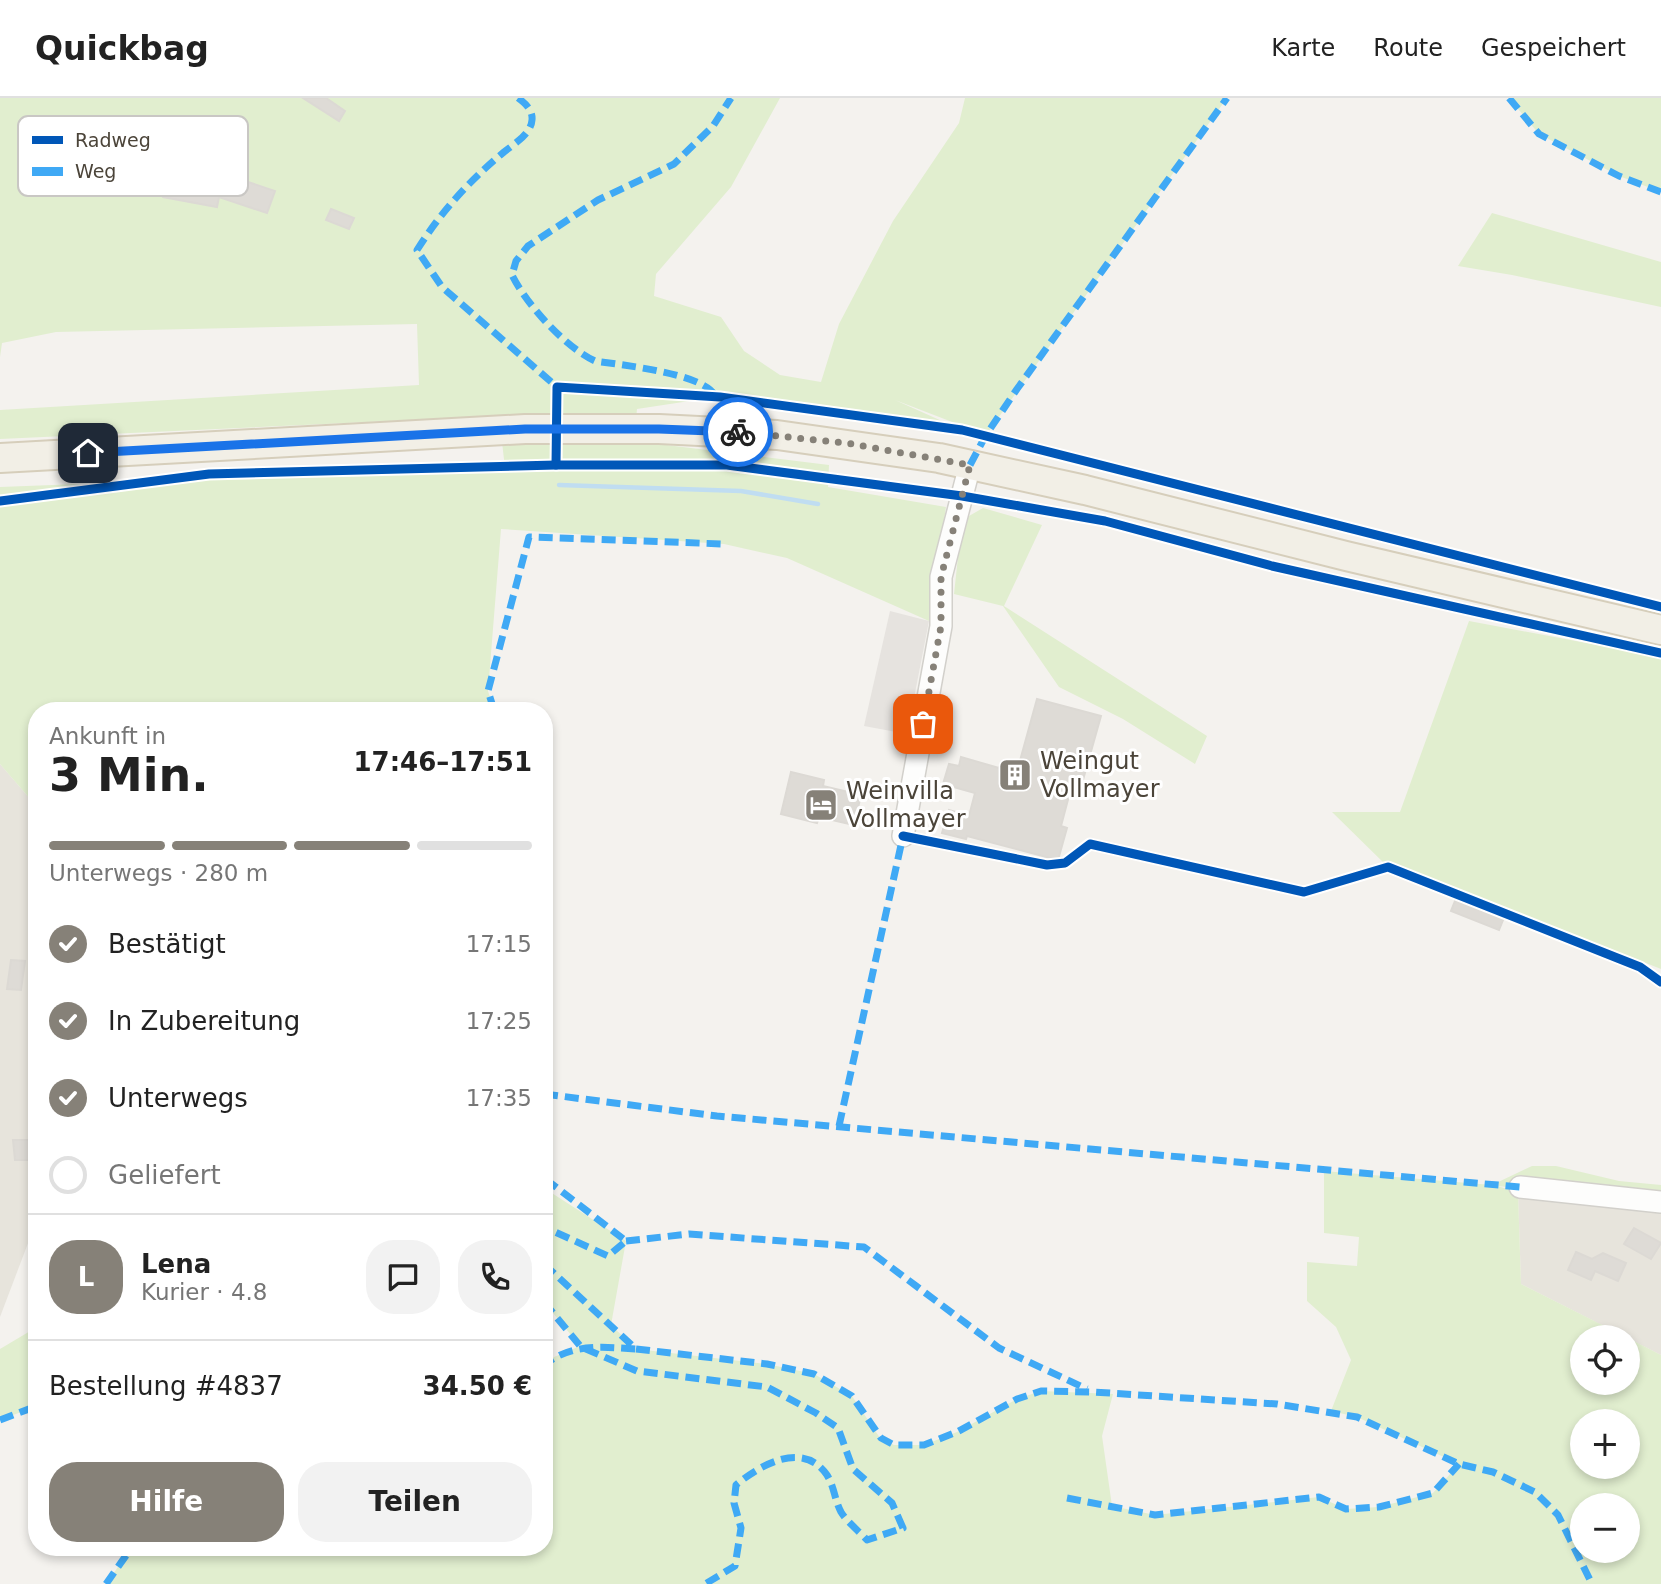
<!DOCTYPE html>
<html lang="de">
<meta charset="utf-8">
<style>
body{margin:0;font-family:"DejaVu Sans",sans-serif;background:#f2f2f2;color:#222;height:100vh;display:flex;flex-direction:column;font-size:26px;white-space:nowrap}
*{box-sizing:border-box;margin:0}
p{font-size:23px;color:#767676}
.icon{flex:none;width:38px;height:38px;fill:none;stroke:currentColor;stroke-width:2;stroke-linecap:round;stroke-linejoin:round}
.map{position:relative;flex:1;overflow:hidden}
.drawer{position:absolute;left:28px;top:604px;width:525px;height:854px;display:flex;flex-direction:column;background:#fff;border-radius:28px;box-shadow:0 4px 10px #0003}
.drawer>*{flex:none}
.tools{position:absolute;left:1570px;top:1227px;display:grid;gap:14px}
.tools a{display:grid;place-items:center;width:70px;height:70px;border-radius:50%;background:#fff;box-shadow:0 4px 10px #0003;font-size:35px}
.pin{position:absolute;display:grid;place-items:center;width:60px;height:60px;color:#fff;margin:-30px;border-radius:14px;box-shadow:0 4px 10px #0006}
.courier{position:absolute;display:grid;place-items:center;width:70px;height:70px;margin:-35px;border:5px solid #1a73e8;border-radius:50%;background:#fff;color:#222;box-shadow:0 2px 9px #0007}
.headline em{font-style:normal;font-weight:700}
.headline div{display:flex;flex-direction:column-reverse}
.headline{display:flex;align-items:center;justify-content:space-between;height:119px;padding:0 21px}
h1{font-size:46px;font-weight:700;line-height:52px}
.bar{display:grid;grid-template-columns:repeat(4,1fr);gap:10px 7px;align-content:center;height:84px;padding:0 21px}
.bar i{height:9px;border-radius:5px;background:#e0e0e0}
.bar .current{background:#868178}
.bar p{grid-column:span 4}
.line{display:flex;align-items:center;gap:18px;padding:0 21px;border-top:2px solid #e0e0e0}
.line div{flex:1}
.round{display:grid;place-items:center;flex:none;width:74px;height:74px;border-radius:28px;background:#f2f2f2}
ol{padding:0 21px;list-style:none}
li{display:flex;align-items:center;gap:21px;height:77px}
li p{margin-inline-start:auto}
li .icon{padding:7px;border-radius:50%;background:#868178;color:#fff;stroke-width:4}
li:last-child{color:#767676}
li i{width:38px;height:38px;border:4px solid #e0e0e0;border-radius:50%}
.cta{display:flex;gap:14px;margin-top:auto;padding:14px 21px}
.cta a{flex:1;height:80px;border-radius:28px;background:#868178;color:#fff;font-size:28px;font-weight:700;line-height:80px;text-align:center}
.cta a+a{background:#f2f2f2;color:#222}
header{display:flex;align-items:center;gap:42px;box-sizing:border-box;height:98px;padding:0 35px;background:#fff;border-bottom:2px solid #e0e0e0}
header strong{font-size:33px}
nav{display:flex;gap:38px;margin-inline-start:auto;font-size:24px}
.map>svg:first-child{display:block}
</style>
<header>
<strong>Quickbag</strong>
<nav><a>Karte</a><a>Route</a><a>Gespeichert</a></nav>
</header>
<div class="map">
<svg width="1661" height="1486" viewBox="0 0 1661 1486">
<rect width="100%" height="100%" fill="#f4f2ee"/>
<!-- residential -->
<g fill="#e7e4dc">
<path d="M0,666L37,709V1129L33,1132L0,1219Z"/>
<path d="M1518,1094L1661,1104V1257L1521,1186Z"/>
</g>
<!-- green -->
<g fill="#e1eecf" fill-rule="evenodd">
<path d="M0,0H780L731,89L656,176L654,198L721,219L744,253L780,277L821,284L839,226L893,123L959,25L965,0H1227L986,337L895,302L962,332L716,299L637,311L634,343L829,367L828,389L946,409L929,523L787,460L724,446L501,431L488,593L494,612H37V709L0,666V389L505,370L499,318L0,341V312L419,287L417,226L56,234L2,245L0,259Z"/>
<path d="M1509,0H1661V94L1619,78L1539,36Z"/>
<path d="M1492,115L1661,164V209L1512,177L1458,168Z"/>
<path d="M983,410L1042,427L1004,508L1207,638L1195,666L1123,621L1059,589L1003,508L954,496L962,422Z"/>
<path d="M1469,523L1661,559V871L1558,830L1388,769L1332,714H1400Z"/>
<path d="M1532,1068H1556L1619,1083L1661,1087V1104L1497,1088L1518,1094L1521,1186L1626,1239H1582V1284H1628V1240L1661,1257V1486H106L132,1449H544V1267L554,1259L580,1248L544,1204V1090L626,1143L611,1227L636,1251L767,1266L814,1276L852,1298L880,1340L894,1347H924L957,1334L1017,1301L1041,1293L1113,1296L1102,1338L1112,1408L1155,1417L1319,1399L1346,1411L1379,1409L1433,1395L1459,1366L1357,1319L1331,1313L1351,1262L1336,1229L1307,1203V1164L1357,1168L1359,1139L1324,1135V1073L1492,1087ZM1582,1323H1628V1368H1582ZM1582,1407H1628V1452H1582Z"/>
<path d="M37,1229V1308L0,1322V1251Z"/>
</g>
<!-- parking -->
<path fill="#e6e3df" d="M890,513L929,523L907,636L864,628Z"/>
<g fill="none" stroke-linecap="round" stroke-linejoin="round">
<!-- stream -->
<path stroke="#c0ddf1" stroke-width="4.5" d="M559,387L741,393L818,406"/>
</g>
<!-- building -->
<g fill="#dedbd6" stroke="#dcd9d4" stroke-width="2">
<path d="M303,0H326L345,13L339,23Z"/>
<path d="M177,58L186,70L172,81L241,94L245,83L275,93L267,115L219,99L217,109L163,99L145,75L153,77Z"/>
<path d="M331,111L354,120L349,131L326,122Z"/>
<path d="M1037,601L1101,618L1079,696L1070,694L1061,728L1067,730L1058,762L967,738L966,741L942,735L949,712L969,718L975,695L943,686L949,666L959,668L961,659L999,670L1001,665L1018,670Z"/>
<path d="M791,674L824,682L823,688L861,697L854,727L819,719L817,725L781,716Z"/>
<path d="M1457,798L1505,817L1499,832L1451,813Z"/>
<path d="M11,862L25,863L21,892L7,891Z"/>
<path d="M13,1042H35V1062H15Z"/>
<path d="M1634,1130L1661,1145L1651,1161L1624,1146Z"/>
<path d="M1576,1154L1592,1161L1603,1155L1626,1165L1618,1183L1595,1173L1591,1182L1568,1172Z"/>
</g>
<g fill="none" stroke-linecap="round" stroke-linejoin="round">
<defs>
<g id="minor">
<path d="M903,738L941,528V479L970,367"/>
<path d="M1520,1089L1661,1104"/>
</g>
<path id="major" d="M0,360L525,331H659L777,337L939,360L1085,392L1346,458L1661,532"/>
</defs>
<!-- minor casing -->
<use href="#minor" stroke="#d2d0cb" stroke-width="24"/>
<!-- major casing -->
<use href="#major" stroke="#d6cebb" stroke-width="32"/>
<!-- minor -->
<use href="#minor" stroke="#fdfdfc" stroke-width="21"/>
<!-- major -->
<use href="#major" stroke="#f2efe6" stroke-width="28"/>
<!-- quiet -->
<g stroke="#3fa9f5" stroke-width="7" stroke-dasharray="14 7" stroke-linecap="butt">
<path d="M518,0C525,5 533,12 532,22C531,36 514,46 504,54C469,83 441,114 417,152L442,189L557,289"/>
<path d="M1509,0L1539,36L1619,78L1661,94"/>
<path d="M714,296C700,275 621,267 595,263C566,250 526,206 512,177L516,163L528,148L598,102L674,66L713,28L731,0"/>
<path d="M970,367L986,337L1017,291L1227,0"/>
<path d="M494,612L488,593L529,439L724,446"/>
<path d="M544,996L717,1018L1520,1089"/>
<path d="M839,1028L903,738L909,739"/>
<path d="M544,1084L552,1086L626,1143L608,1158L544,1129"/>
<path d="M626,1143L689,1136L864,1149L999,1250L1087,1291"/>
<path d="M544,1166L636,1251C602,1249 572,1245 544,1267"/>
<path d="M544,1204L581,1249L637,1273L767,1289L816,1315L838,1330L853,1371L892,1405L903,1430L867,1442C859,1433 847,1424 841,1414C835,1403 834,1388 827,1377C803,1342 760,1367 736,1387L734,1405L741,1430L735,1468L705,1486"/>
<path d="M636,1251L767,1266L814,1276L852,1298L881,1340L894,1347H924L957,1334L1017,1301L1041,1293L1093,1294L1277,1306L1357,1319L1459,1366L1493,1374L1535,1394L1558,1417L1592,1486"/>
<path d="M0,1322L37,1308"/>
<path d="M1067,1400L1155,1417L1319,1399L1346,1411L1379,1409L1433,1395L1459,1366"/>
<path d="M106,1486L132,1449"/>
</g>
<defs>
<g id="cycleway">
<path d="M556,367L557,289L720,299L962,332L1661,509"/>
<path d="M0,403L209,376L556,367H727L962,398L1105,423L1272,468L1661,555"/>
<path d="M903,738L1047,767L1065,765L1090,746L1304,794L1388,769L1640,869L1661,884"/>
</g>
</defs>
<!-- cycleway casing -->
<use href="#cycleway" stroke="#fff" stroke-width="13"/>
<!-- cycleway -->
<use href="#cycleway" stroke="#0057b8" stroke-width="9"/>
</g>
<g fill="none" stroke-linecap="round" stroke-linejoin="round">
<!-- done -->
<path stroke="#868178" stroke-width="7" stroke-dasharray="0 12.6" d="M738,334L846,345L970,367L941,479V528L923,626"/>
<!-- route -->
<path stroke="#1a73e8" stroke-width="9" d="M88,355L525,331H659L738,334"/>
</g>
<!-- icons -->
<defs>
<symbol id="building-square" viewBox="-11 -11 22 22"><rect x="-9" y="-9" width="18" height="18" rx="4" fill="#868178" stroke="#fff"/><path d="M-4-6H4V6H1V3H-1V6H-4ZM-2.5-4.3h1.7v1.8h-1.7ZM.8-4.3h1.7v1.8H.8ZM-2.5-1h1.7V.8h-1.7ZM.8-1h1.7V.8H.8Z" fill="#fff"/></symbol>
<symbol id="hotel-square" viewBox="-11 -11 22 22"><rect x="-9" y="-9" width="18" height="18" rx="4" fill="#868178" stroke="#fff"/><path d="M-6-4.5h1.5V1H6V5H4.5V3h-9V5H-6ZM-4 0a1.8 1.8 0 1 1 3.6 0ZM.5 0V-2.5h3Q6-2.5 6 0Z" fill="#fff"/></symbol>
</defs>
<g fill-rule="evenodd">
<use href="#building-square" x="996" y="658" width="38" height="38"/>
<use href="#hotel-square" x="802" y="688" width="38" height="38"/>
</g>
<g text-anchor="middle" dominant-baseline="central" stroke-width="6" stroke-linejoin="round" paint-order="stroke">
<!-- poi labels -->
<g font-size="24" fill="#4b4439" stroke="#fff" text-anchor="start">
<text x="1040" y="663">Weingut<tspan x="1040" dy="28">Vollmayer</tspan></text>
<text x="846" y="693">Weinvilla<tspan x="846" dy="28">Vollmayer</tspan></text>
</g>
</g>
<!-- legend -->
<rect x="18" y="18" width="230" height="80" rx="10" fill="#fff" stroke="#c9c7c4" stroke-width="2"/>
<rect x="32" y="38" width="31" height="8" fill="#0057b8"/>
<rect x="32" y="69" width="31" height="9" fill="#3fa9f5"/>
<g font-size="19" fill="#4b4439">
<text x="75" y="49">Radweg</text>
<text x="75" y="80">Weg</text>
</g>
</svg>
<div class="tools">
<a><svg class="icon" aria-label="locate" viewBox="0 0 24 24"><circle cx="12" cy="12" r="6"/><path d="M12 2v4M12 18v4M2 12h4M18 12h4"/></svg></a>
<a>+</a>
<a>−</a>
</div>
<div class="pin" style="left:923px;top:626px;background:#ea580c"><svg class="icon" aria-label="bag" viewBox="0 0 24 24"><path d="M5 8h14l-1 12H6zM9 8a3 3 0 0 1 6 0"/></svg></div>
<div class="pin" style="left:88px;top:355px;background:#1f2937"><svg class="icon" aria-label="home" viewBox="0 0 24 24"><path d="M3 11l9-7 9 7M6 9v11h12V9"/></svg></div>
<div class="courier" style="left:738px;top:334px"><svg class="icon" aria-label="bike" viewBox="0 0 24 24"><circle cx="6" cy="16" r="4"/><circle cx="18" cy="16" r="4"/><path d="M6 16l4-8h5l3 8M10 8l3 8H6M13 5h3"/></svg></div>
<section class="drawer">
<div class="headline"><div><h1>3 Min.</h1><p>Ankunft in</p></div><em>17:46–17:51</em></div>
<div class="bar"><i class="current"></i><i class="current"></i><i class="current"></i><i></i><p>Unterwegs · 280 m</p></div>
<ol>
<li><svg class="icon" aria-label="check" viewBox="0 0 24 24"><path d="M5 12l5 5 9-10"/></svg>Bestätigt<p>17:15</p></li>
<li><svg class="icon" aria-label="check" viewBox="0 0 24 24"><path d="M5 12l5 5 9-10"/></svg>In Zubereitung<p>17:25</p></li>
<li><svg class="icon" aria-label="check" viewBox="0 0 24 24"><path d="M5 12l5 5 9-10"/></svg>Unterwegs<p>17:35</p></li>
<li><i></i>Geliefert</li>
</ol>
<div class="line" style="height:126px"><b class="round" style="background:#868178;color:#fff">L</b><div><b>Lena</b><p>Kurier · 4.8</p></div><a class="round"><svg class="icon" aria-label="chat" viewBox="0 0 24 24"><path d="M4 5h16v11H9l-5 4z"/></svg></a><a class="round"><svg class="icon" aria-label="phone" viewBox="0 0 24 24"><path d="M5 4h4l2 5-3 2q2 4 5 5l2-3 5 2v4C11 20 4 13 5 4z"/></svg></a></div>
<div class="line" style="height:91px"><div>Bestellung #4837</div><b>34.50 €</b></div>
<div class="cta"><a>Hilfe</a><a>Teilen</a></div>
</section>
</div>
